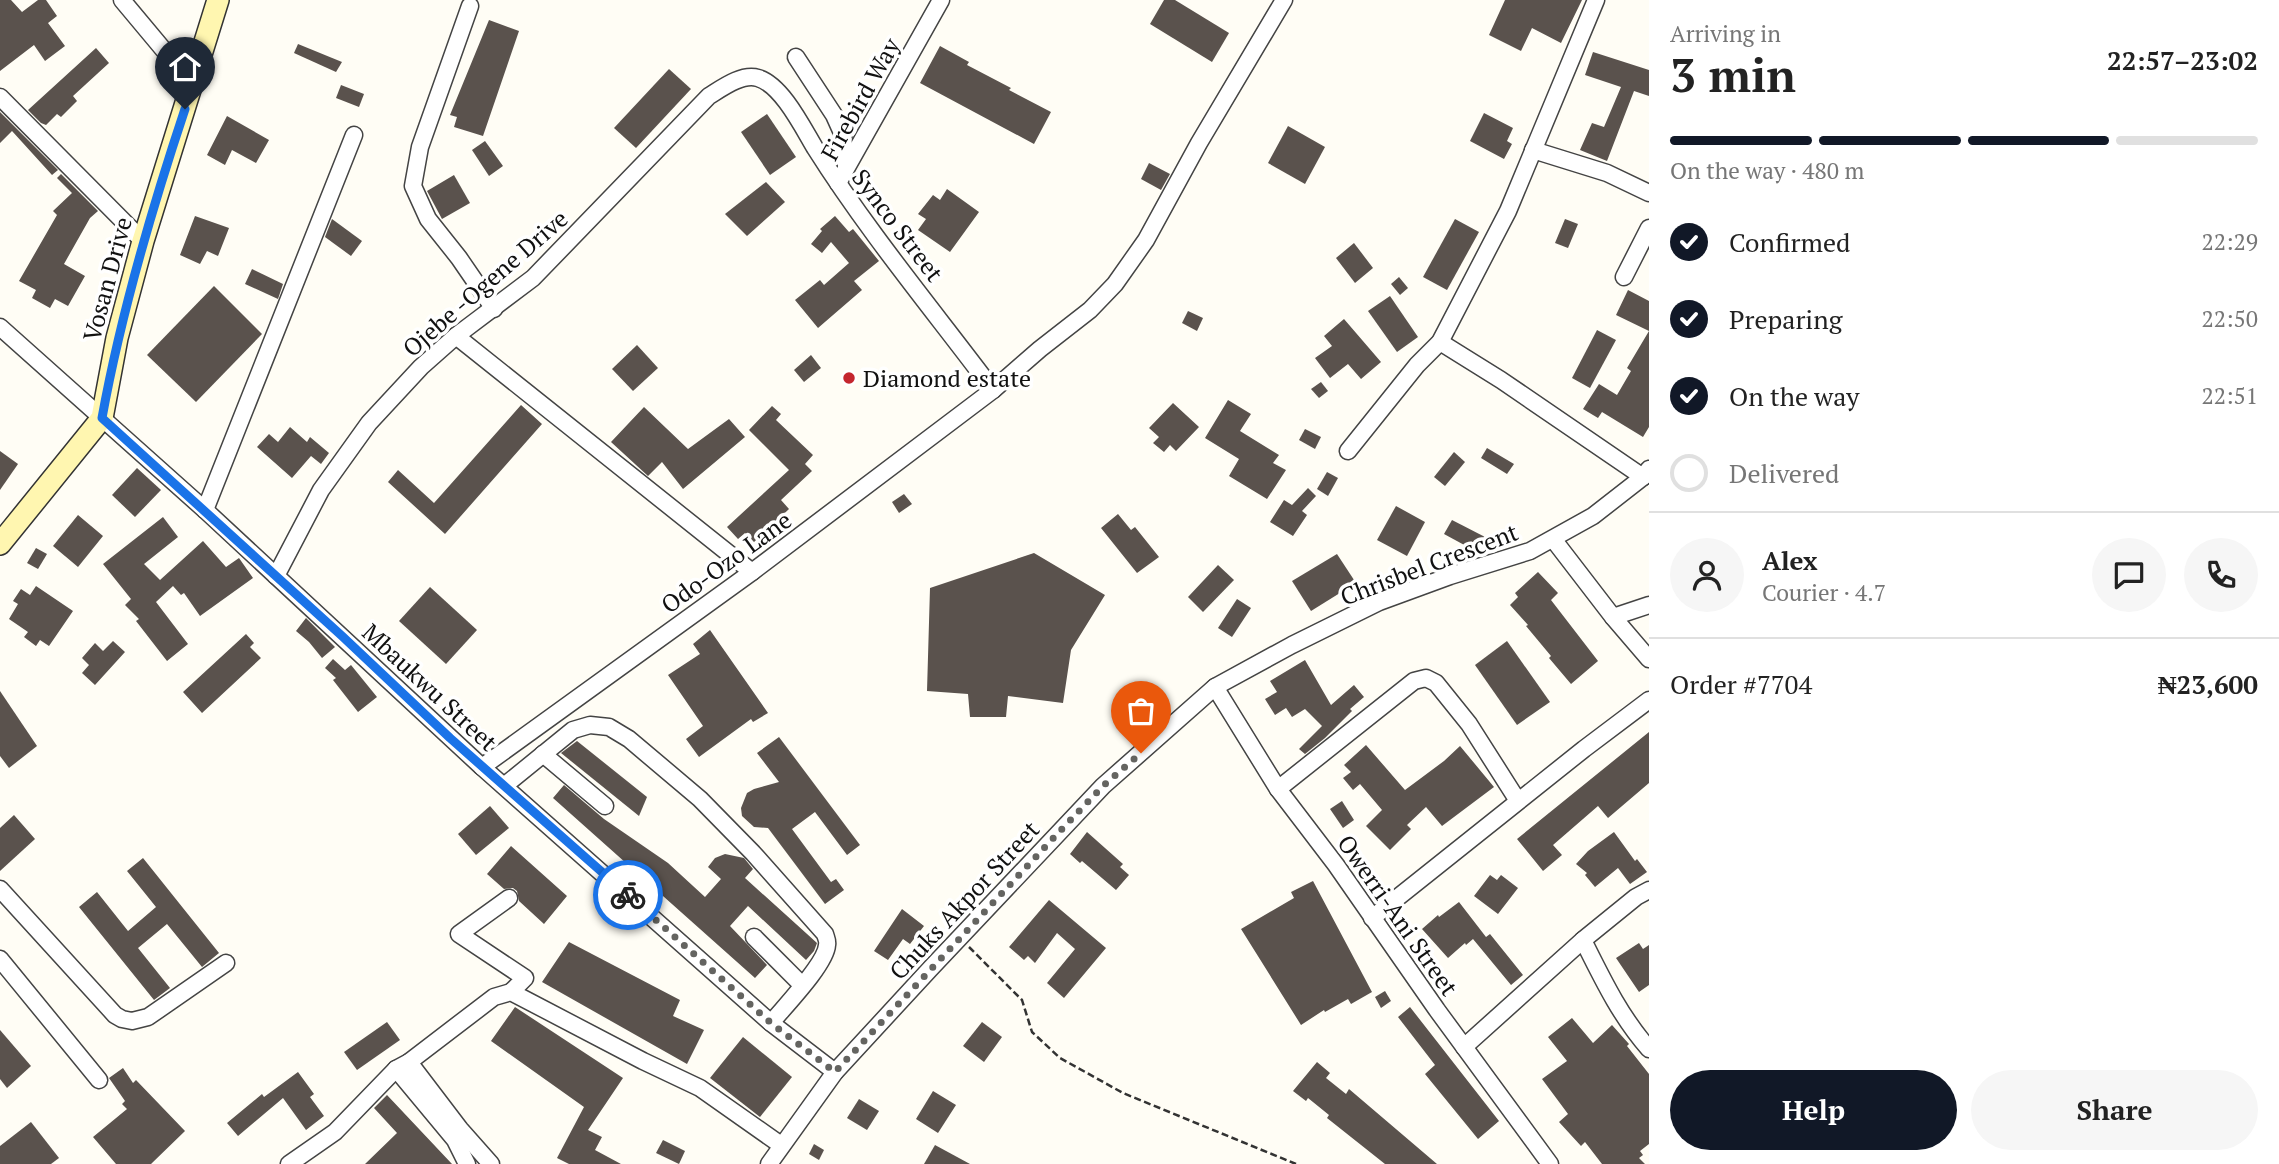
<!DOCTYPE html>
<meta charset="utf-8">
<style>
body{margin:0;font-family:"PT Serif",serif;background:#f6f6f6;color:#222;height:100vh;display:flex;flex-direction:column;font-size:26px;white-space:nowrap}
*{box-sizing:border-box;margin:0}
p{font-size:23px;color:#767676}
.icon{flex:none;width:38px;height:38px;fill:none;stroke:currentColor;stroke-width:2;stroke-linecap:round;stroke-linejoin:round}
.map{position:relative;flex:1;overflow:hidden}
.drawer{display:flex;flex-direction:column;background:#fff;width:630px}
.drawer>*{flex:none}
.pin{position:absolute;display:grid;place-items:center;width:60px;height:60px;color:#fff;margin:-72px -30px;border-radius:50% 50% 50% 0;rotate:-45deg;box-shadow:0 0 7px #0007}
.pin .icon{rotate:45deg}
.courier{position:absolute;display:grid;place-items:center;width:70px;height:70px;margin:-35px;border:5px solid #1a73e8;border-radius:50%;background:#fff;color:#222;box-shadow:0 2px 9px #0007}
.headline em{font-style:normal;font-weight:700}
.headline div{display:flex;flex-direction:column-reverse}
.headline{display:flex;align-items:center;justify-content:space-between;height:119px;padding:0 21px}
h1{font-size:46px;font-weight:700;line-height:52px}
.bar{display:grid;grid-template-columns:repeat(4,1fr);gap:10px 7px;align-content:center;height:84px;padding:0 21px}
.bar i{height:9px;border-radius:5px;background:#e0e0e0}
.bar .current{background:#111827}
.bar p{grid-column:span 4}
.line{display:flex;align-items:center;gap:18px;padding:0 21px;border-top:2px solid #e0e0e0}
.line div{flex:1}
.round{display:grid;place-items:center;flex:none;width:74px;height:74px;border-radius:37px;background:#f6f6f6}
ol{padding:0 21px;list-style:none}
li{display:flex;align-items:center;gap:21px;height:77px}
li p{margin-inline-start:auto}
li .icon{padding:7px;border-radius:50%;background:#111827;color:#fff;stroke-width:4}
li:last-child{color:#767676}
li i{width:38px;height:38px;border:4px solid #e0e0e0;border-radius:50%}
.primary-button{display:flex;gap:14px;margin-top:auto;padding:14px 21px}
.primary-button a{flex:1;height:80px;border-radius:42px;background:#111827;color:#fff;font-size:28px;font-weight:700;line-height:80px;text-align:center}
.primary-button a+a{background:#f6f6f6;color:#222}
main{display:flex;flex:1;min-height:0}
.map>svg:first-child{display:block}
</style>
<main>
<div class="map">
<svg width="1649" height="1164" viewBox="0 0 1649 1164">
<rect width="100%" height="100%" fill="#fffdf5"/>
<!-- building -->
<g fill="#5a524d">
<path d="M0,0H11L22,12L38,0H46L57,16L48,23L65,46L45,61L34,45L0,71Z"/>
<path d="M1164,0H1175L1229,33L1212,62L1150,24Z"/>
<path d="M1505,0H1582L1561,43L1532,28L1521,51L1489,35Z"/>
<path d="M489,20L519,31L483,136L454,127L457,117L450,115Z"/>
<path d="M298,44L342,62L336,72L294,53Z"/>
<path d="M940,46L969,62L967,65L1011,88L1009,90L1051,112L1034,144L920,83Z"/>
<path d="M96,48L109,63L73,96L77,101L61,117L57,114L46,125L41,123L28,110Z"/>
<path d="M1593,52L1649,70V96L1634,91L1607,161L1580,150L1592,123L1604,127L1621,87L1585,75Z"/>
<path d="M669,69L691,89L636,148L614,128Z"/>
<path d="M341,85L364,94L359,107L336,98Z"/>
<path d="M0,112L58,170L52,175L12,131L0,143Z"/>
<path d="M1484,113L1513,128L1507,141L1512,144L1504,159L1470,141Z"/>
<path d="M767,114L796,157L770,175L741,132Z"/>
<path d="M227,116L269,140L256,163L232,150L225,165L207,155Z"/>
<path d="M1288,126L1325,147L1305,184L1268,163Z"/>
<path d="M485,141L503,166L489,176L472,150Z"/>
<path d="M1149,163L1170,174L1161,190L1141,179Z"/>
<path d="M61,174L98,211L90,218L64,264L85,276L68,306L55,299L50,308L32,298L36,290L19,281L57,215L53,211L72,193L57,178Z"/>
<path d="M454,175L470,203L442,219L427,191Z"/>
<path d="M766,182L785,202L747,236L725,214Z"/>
<path d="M947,189L979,212L950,252L918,230L926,219L918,214L933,195L940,200Z"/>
<path d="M195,216L229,228L218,256L207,251L200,264L180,255Z"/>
<path d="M835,216L849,232L853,229L879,261L854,281L862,290L818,328L795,300L820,280L824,285L849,263L831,242L822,253L811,244L822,231L820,229Z"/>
<path d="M332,219L362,241L351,256L325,237Z"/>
<path d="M1455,219L1479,232L1447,290L1423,277Z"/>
<path d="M1565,219L1578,224L1568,248L1555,243Z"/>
<path d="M1354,243L1373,268L1355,283L1336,258Z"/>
<path d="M252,269L283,284L278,299L245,284Z"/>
<path d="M1399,277L1408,288L1400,295L1391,284Z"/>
<path d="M214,286L262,334L196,402L147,355Z"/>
<path d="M1628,290L1649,301V427L1643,437L1602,412L1598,418L1583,409L1599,384L1617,395L1631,371L1627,368L1649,331L1616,315Z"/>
<path d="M1390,296L1418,337L1397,352L1368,311Z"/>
<path d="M1188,311L1203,318L1197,331L1182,323Z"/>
<path d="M1344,319L1381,362L1361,379L1348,364L1330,378L1315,358L1332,346L1324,336Z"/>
<path d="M1597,330L1616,340L1590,388L1572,378Z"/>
<path d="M637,345L658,368L633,391L612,369Z"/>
<path d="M811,355L821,368L804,382L794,370Z"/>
<path d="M1321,382L1328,391L1319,398L1311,389Z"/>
<path d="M1228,400L1251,414L1240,431L1279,455L1273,463L1286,470L1267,499L1229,476L1239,459L1205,438Z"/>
<path d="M1173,403L1199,427L1176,451L1170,445L1164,452L1153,443L1159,437L1149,428Z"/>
<path d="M521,405L542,424L445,534L388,482L398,470L434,503Z"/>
<path d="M772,406L781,414L776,420L813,455L805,464L812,471L781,500L789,509L754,542L745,533L738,539L727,527L789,470L749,430Z"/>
<path d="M644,407L688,449L729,419L745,437L683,489L662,462L648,476L611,442Z"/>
<path d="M290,427L307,442L310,437L329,453L321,464L311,456L292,478L257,447L269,434L278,442Z"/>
<path d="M1305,429L1321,437L1315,449L1299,440Z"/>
<path d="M1487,448L1514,464L1507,474L1481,458Z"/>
<path d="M0,451L18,464L0,490Z"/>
<path d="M1454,452L1465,462L1445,486L1434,477Z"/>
<path d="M137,468L161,490L135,517L112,495Z"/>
<path d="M1327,472L1338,478L1328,496L1317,489Z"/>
<path d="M1308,488L1316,496L1302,511L1307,515L1293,536L1270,522L1284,500L1292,505Z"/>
<path d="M904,494L912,504L899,513L892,502Z"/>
<path d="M1396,506L1425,522L1407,556L1377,540Z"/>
<path d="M1118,514L1131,530L1135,527L1159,557L1137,573L1101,528Z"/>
<path d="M78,515L103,536L78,567L53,546Z"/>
<path d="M163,517L178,537L144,564L160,580L203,541L226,567L239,558L253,578L200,616L184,593L181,595L173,586L156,602L188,644L167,661L136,621L139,619L125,605L131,599L103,564Z"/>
<path d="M1452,520L1487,538L1479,553L1444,534Z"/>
<path d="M36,548L47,554L38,569L27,563Z"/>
<path d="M1034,553L1105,595L1071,650L1063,703L1008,696L1006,717H970L968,694L927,691L930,588Z"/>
<path d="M1337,554L1356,583L1311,611L1292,581Z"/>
<path d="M1218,565L1234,580L1203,612L1188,597Z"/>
<path d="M1538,572L1558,593L1551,600L1598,661L1571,684L1549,658L1551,656L1526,626L1528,625L1510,605L1518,597L1515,593Z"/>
<path d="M36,586L73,611L49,646L40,640L36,646L24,637L28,632L9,619L18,604L13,601L21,589L30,595Z"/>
<path d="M430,587L477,630L446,664L399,621Z"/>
<path d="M1237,599L1251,608L1232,637L1218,628Z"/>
<path d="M306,618L335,647L322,658L309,642L296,631Z"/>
<path d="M710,630L768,713L753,722L751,719L699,757L686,739L703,726L668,675L700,654L693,644Z"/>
<path d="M246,634L254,643L250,647L261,658L202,713L183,692Z"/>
<path d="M113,641L125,652L95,685L82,673L89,665L82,658L95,643L103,651Z"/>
<path d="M1507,641L1550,702L1517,725L1475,665Z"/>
<path d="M333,659L345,670L351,665L377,697L358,712L333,680L336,678L325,668Z"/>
<path d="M1305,660L1331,705L1354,685L1364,697L1350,709L1352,711L1325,738L1305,754L1299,749L1322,726L1305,709L1292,717L1286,708L1275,715L1265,699L1277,692L1270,681Z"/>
<path d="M0,691L37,746L9,768L0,756Z"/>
<path d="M1649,732V783L1608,818L1598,806L1553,845L1562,855L1543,871L1517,839Z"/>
<path d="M779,737L860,845L847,855L815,812L792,829L831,882L836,879L844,890L825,904L768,828L754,827L742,816L741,808L747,793L754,789L779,782L757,753Z"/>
<path d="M577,741L647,797L639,816L561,753Z"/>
<path d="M1366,745L1405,790L1444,761L1460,746L1494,787L1442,826L1426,807L1407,825L1411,829L1390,850L1366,826L1382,810L1360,784L1353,790L1343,778L1351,772L1344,765Z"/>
<path d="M564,785L604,819L668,863L705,897L721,879L708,867L715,858L725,854L744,858L753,869L745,878L817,943L814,951L806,960L748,906L730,926L767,965L755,978L553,798Z"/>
<path d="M1342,801L1354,820L1343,828L1330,809Z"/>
<path d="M490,806L509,828L476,855L458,834Z"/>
<path d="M14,815L35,839L0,871V828Z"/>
<path d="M1087,832L1123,864L1120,867L1129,875L1116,890L1082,861L1080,863L1070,854Z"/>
<path d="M1614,832L1635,861L1637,859L1647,872L1630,884L1618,868L1595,887L1585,875L1587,873L1576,864L1588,851Z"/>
<path d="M511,846L567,896L544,924L519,901L517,891L513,888L504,889L487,874Z"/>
<path d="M143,858L219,953L202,967L167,924L138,948L170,988L154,1000L79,907L97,892L128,931L156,907L127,871Z"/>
<path d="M1490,875L1497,880L1501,875L1518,888L1498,914L1474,896Z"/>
<path d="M1313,881L1372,992L1351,1004L1348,999L1325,1012L1324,1010L1301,1025L1241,929L1294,898L1291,892Z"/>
<path d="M1049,900L1106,948L1064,998L1047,983L1075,949L1057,933L1035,963L1028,956L1024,960L1009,947Z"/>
<path d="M1459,902L1486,937L1490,934L1523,975L1511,985L1473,939L1466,945L1465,943L1448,958L1422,929L1438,915L1439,917Z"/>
<path d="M902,909L924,926L910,944L903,939L888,960L874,951Z"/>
<path d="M569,942L680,1000L673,1016L704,1030L687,1064L542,982Z"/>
<path d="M1639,943L1643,949L1649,945V985L1639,992L1616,958Z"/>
<path d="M1385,991L1391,1001L1381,1008L1375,997Z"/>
<path d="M515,1007L623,1078L588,1130L602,1137L595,1150L621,1164H569L557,1158L584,1107L491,1041Z"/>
<path d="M1410,1007L1499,1121L1478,1139L1425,1074L1435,1065L1398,1017Z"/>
<path d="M1572,1018L1593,1043L1612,1025L1629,1044L1627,1046L1649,1074V1144L1640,1151L1643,1155L1639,1158L1645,1164H1602L1585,1142L1581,1146L1559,1122L1568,1114L1542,1079L1567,1061L1548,1037Z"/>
<path d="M387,1022L400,1040L357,1070L344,1052Z"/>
<path d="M982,1022L1002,1037L984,1062L963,1046Z"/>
<path d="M0,1030L31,1066L7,1088L0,1079Z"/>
<path d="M743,1037L792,1077L760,1117L710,1078Z"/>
<path d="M1317,1062L1330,1073L1326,1078L1346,1094L1349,1089L1437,1164H1385L1327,1118L1329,1115L1308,1098L1306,1101L1293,1091Z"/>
<path d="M123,1068L133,1083L136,1080L185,1131L151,1164H116L93,1137L127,1109L122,1104L125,1101L109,1078Z"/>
<path d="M298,1072L314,1094L310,1097L324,1116L306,1130L283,1098L238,1136L227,1123L262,1094L264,1097Z"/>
<path d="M933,1091L956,1105L938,1133L916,1119Z"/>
<path d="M387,1095L452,1164H365L397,1133L374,1108Z"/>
<path d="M859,1099L879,1111L867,1130L847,1118Z"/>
<path d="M31,1122L59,1158L51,1164H0V1146Z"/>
<path d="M663,1140L685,1151L679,1164L656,1153Z"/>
<path d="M814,1144L824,1150L819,1160L809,1154Z"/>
<path d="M935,1145L970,1164H924Z"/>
</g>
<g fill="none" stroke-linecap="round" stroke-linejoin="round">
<defs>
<g id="street">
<path d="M122,0L193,85"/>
<path d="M470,6L420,147L413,186L428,219L459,258L494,309"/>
<path d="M796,57L834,115L843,135L846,166"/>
<path d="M0,97L143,241"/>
<path d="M1533,150L1607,173L1649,193"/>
<path d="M838,183L941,0"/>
<path d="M1624,277L1649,228"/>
<path d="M0,327L205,510L482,767L771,1023L835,1072"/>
<path d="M456,336L752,572"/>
<path d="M1440,342L1501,380L1643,477"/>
<path d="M1348,451L1417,365L1440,342L1508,211L1596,0"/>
<path d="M205,510L354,135"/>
<path d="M1553,539L1613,617L1649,659"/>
<path d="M276,576L321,490L369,423L421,367L456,336L533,278L709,96C722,88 742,73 758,78C782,85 803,128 815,148C868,232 933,310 993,390"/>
<path d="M1613,617L1649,605"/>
<path d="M1215,687L1278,789L1336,865L1437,1010L1550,1164"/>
<path d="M543,754L605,806"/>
<path d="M482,767L752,572L993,390L1040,349L1090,310L1115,284L1146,240L1199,143L1284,0"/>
<path d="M504,786L573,730L590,725L609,727L629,739L700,799L753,853L825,934C826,938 828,941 827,945C826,964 784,1007 771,1023"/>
<path d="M1278,789L1414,681L1426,678L1436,683L1469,724L1518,801"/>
<path d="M0,889L115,1015L122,1019L132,1021L148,1017L226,963"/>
<path d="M509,898L459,934L525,978L511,992"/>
<path d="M1372,918L1584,749L1649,700"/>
<path d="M754,937L802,985"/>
<path d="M1583,940C1602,978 1620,1016 1649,1049"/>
<path d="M0,959L99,1080"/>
<path d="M1464,1047L1583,940L1636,897L1649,890"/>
<path d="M409,1062L460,1129L491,1164"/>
<path d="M396,1069L455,1140L467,1164"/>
<path d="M289,1164L335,1132L396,1069L409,1062L494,997L511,992L643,1061L700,1088L781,1145"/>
<path d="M769,1164L835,1072L930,969L1103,786L1215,687L1292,645L1379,602L1450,576L1530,551L1593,516L1643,477L1649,469"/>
</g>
<path id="secondary" d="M0,544L102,418L117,338L143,241L218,0"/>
</defs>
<!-- street casing -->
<use href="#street" stroke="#444" stroke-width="19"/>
<!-- secondary casing -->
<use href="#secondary" stroke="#333" stroke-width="24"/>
<!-- path -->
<path stroke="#333" stroke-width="2.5" stroke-dasharray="7 3.5" stroke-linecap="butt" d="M969,947L1022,1000L1032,1032L1060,1058L1123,1093L1296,1164"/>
<!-- street -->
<use href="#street" stroke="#fff" stroke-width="16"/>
<!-- secondary -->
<use href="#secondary" stroke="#fff6b0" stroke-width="21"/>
</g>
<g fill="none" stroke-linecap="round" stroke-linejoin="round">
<!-- done -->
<path stroke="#646461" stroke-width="7" stroke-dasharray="0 12.6" d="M628,895L771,1023L835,1072L1060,831L1103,786L1141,753"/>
<!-- route -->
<path stroke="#1a73e8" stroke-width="9" d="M185,109C151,211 121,313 102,418L342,636L450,738L628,895"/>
</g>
<!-- markers -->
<circle fill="#c4262e" stroke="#fff" stroke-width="2.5" cx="849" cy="378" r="7"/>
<g text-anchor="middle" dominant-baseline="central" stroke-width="7" stroke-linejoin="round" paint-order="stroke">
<!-- street labels -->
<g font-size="24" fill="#111" stroke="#fff">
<text transform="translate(860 99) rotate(-61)">Firebird Way</text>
<text transform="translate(898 225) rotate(53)">Synco Street</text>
<text transform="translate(107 279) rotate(-75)">Vosan Drive</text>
<text transform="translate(485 283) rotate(-41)">Ojebe -Ogene Drive</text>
<text transform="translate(726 562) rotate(-36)">Odo-Ozo Lane</text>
<text transform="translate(1429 564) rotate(-21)">Chrisbel Crescent</text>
<text transform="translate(430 687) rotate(43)">Mbaukwu Street</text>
<text transform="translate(964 900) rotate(-47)">Chuks Akpor Street</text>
<text transform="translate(1398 915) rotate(55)">Owerri-Ani Street</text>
</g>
<!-- poi labels -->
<g font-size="24" fill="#111" stroke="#fff" text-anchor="start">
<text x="863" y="378">Diamond estate</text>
</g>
</g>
</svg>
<div class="pin" style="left:1141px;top:753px;background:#ea580c"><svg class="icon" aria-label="bag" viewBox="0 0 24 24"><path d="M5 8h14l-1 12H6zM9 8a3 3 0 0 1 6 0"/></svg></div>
<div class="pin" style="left:185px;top:109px;background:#1f2937"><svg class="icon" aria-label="home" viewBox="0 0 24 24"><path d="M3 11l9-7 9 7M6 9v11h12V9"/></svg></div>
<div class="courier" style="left:628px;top:895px"><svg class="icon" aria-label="bike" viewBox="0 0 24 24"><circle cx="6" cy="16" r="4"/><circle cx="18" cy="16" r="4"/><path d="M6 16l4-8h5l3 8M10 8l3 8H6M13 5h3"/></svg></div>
</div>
<section class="drawer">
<div class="headline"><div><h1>3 min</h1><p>Arriving in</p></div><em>22:57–23:02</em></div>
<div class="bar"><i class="current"></i><i class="current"></i><i class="current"></i><i></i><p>On the way · 480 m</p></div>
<ol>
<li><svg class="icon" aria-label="check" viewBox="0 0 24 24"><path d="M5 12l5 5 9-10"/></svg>Confirmed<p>22:29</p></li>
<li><svg class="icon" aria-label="check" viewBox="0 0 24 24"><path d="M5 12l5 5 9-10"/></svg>Preparing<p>22:50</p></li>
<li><svg class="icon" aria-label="check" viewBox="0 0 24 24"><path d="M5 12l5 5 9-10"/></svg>On the way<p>22:51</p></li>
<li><i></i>Delivered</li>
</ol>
<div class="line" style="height:126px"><a class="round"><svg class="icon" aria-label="person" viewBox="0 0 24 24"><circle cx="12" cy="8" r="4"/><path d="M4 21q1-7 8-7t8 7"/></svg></a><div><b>Alex</b><p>Courier · 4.7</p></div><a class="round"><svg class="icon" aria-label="chat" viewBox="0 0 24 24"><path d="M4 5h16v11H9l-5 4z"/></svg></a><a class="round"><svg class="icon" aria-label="phone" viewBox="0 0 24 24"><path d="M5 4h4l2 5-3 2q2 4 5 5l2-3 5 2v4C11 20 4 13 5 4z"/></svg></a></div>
<div class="line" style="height:91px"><div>Order #7704</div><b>₦23,600</b></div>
<div class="primary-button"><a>Help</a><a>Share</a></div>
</section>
</main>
